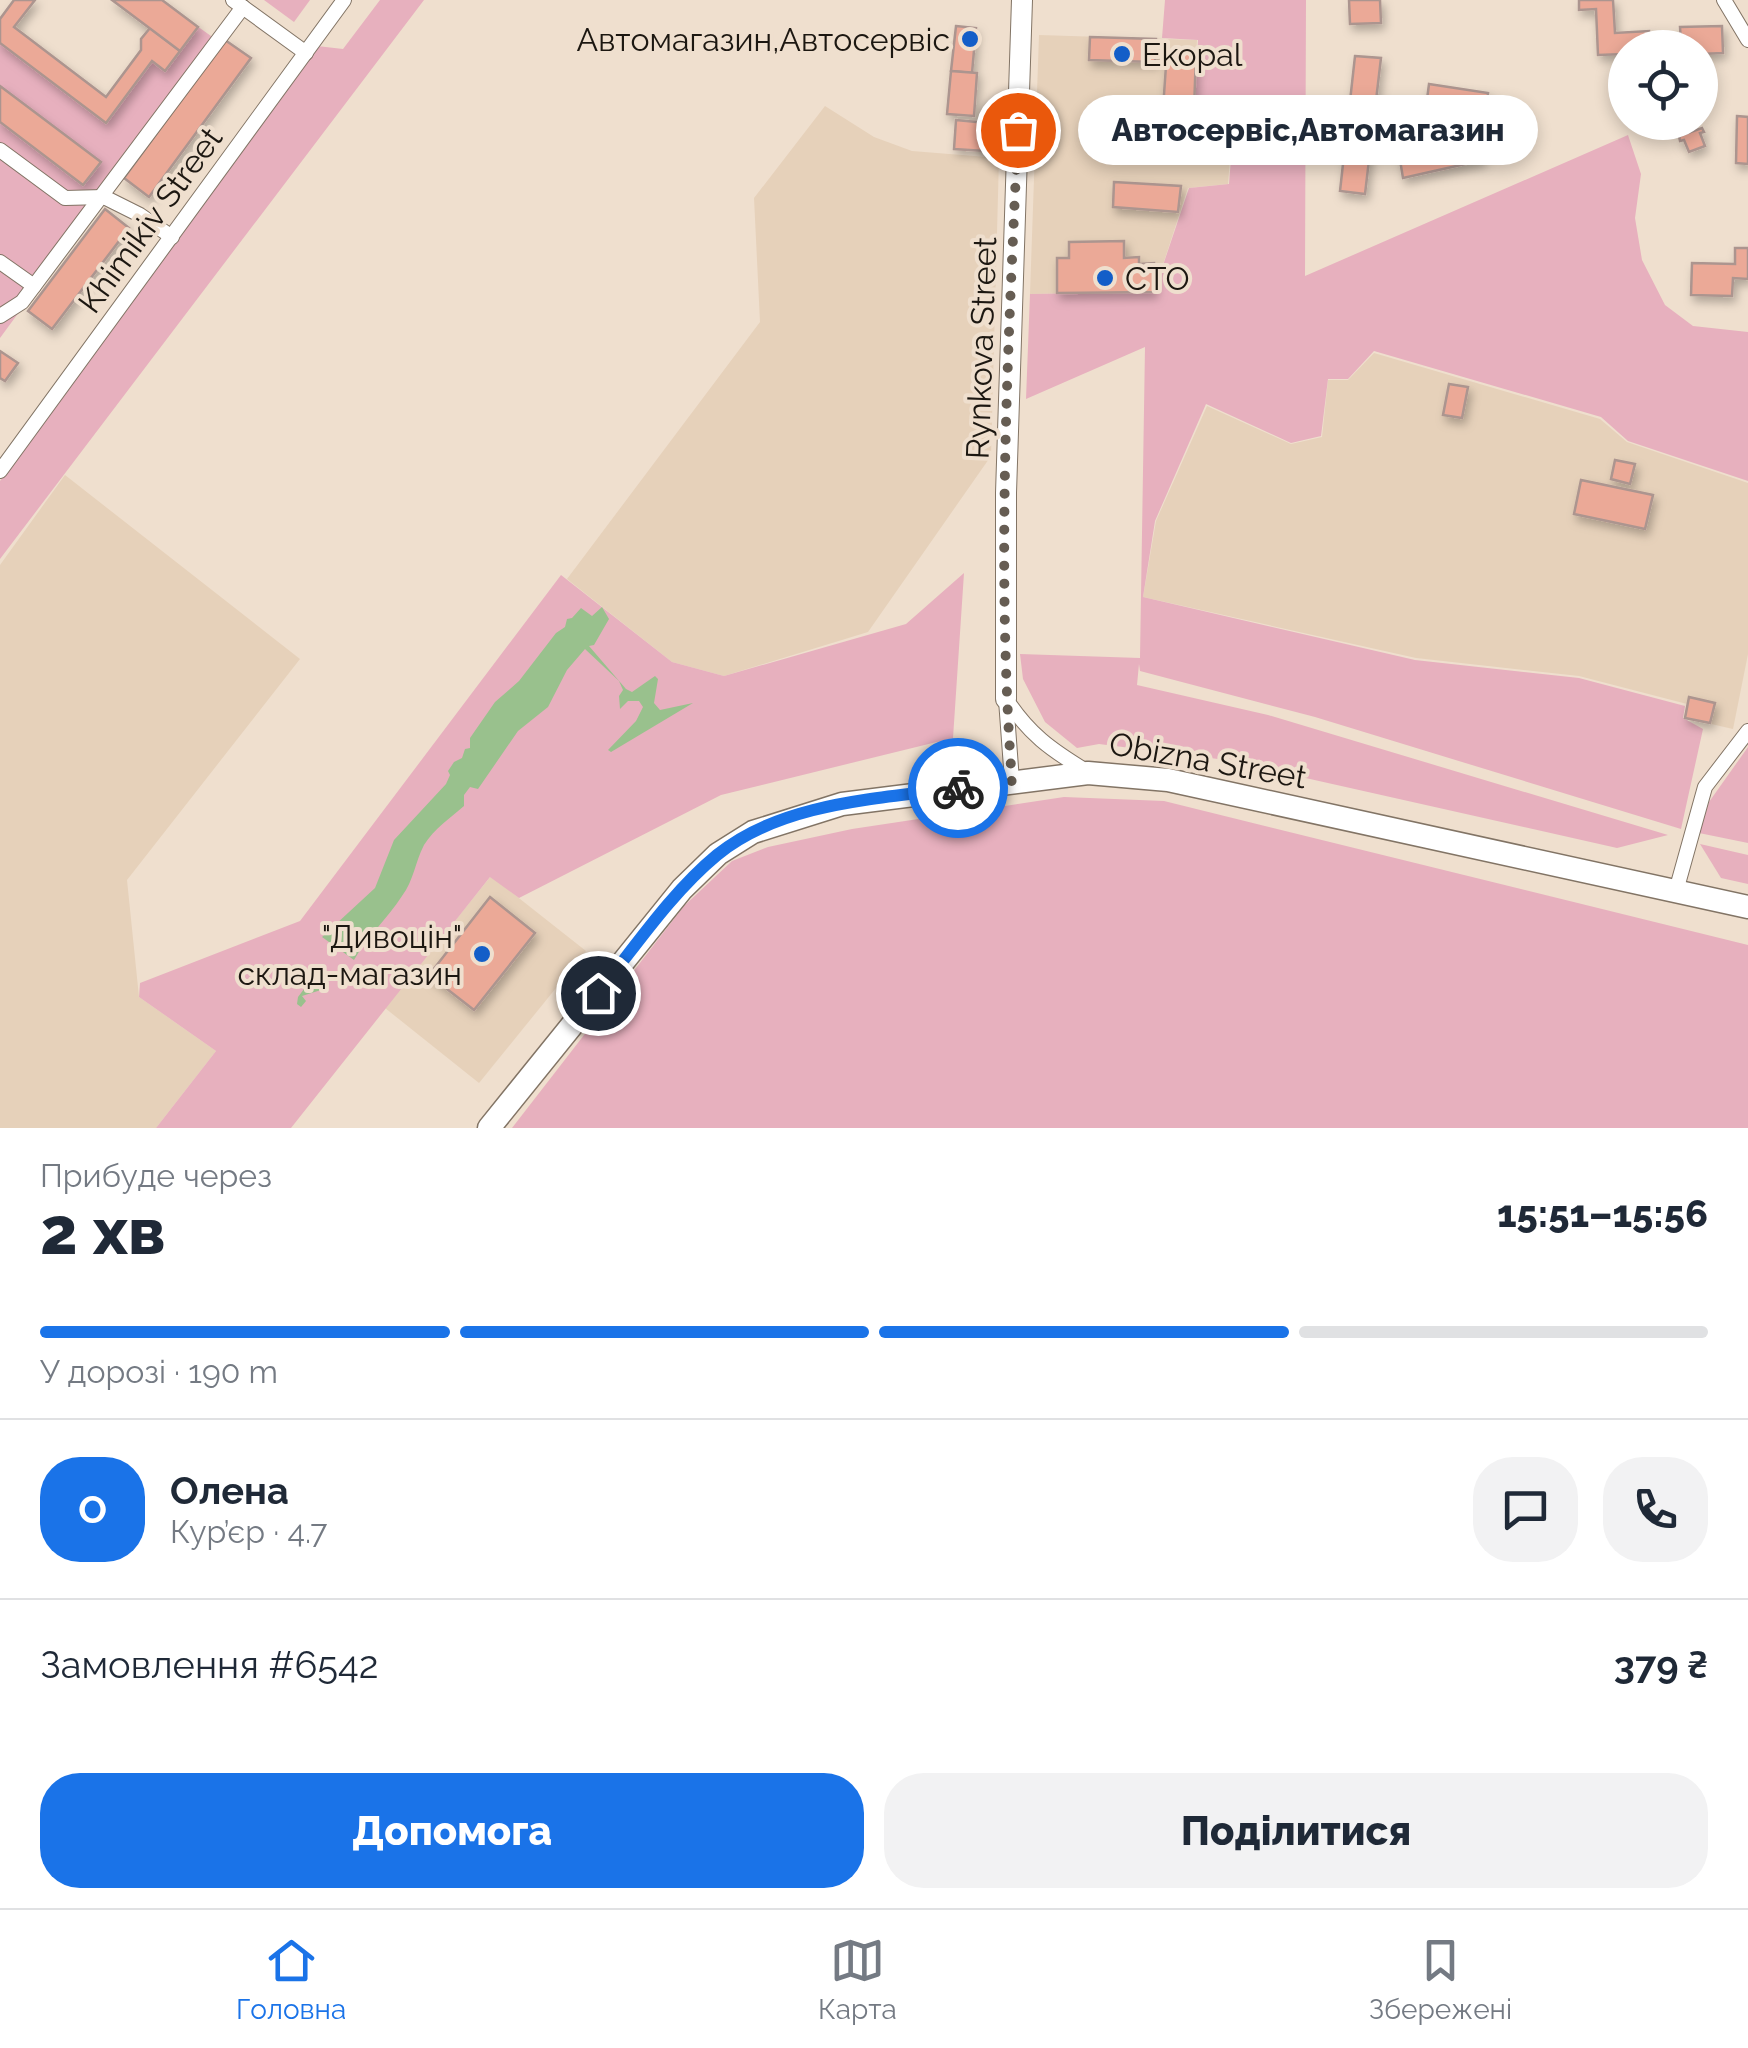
<!DOCTYPE html>
<html lang="uk">
<meta charset="utf-8">
<style>
body{margin:0;font-family:Raleway,sans-serif;background:#f2f2f3;color:#1f2937;height:100vh;display:flex;flex-direction:column;font-size:38px;white-space:nowrap}
*{box-sizing:border-box;margin:0}
p{font-size:32px;color:#747a83}
.icon{flex:none;width:55px;height:55px;fill:none;stroke:currentColor;stroke-width:2;stroke-linecap:round;stroke-linejoin:round}
.map{position:relative;height:1128px;overflow:hidden}
.drawer{display:flex;flex-direction:column;background:#fff;flex:1}
.drawer>*{flex:none}
.tools{position:absolute;left:1608px;top:30px;display:grid;gap:20px}
.tools a{display:grid;place-items:center;width:110px;height:110px;border-radius:50%;background:#fff;box-shadow:0 5px 15px #0003;font-size:50px}
.pin{position:absolute;display:grid;place-items:center;width:85px;height:85px;color:#fff;margin:-42px;border:5px solid #fff;border-radius:50%;box-shadow:0 2px 10px #0007}
.courier{position:absolute;display:grid;place-items:center;width:100px;height:100px;margin:-50px;border:8px solid #1a73e8;border-radius:50%;background:#fff;color:#222;box-shadow:0 2px 12px #0007}
.bubble{position:absolute;height:70px;border-radius:35px;background:#fff;box-shadow:0 5px 15px #0003;font-size:32px;font-weight:800;line-height:70px;text-align:center}
.head em{font-style:normal;font-weight:800}
.head div{display:flex;flex-direction:column-reverse}
.head{display:flex;align-items:center;justify-content:space-between;height:170px;padding:0 40px}
h1{font-size:65px;font-weight:800;line-height:75px}
.bar{display:grid;grid-template-columns:repeat(4,1fr);gap:15px 10px;align-content:center;height:120px;padding:0 40px}
.bar i{height:12px;border-radius:8px;background:#e0e1e3}
.bar .selected{background:#1a73e8}
.bar p{grid-column:span 4}
.line{display:flex;align-items:center;gap:25px;padding:0 40px;border-top:2px solid #e0e1e3}
.line div{flex:1}
.round{display:grid;place-items:center;flex:none;width:105px;height:105px;border-radius:40px;background:#f2f2f3}
.cta{display:flex;gap:20px;margin-top:auto;padding:20px 40px}
.cta a{flex:1;height:115px;border-radius:40px;background:#1a73e8;color:#fff;font-size:40px;font-weight:800;line-height:115px;text-align:center}
.cta a+a{background:#f2f2f3;color:#1f2937}
.tab-bar{display:flex;justify-content:space-around;align-items:center;height:140px;border-top:2px solid #e0e1e3;background:#fff;font-size:28px;color:#747a83}
.tab-bar a{display:grid;justify-items:center;gap:5px}
.tab-bar .selected{color:#1a73e8}
.map>svg:first-child{display:block}
</style>
<div class="map">
<svg width="1748" height="1128" viewBox="0 0 1748 1128">
<defs>
<filter id="shadow"><feDropShadow dx="3" dy="5.5" stdDeviation="5" flood-color="#0004"/></filter>
</defs>
<rect width="100%" height="100%" fill="#efdfce"/>
<!-- built -->
<g fill="#e6d1ba">
<path d="M1039,35L1197,40L1193,126L1232,133L1228,184L1188,188L1154,292L1030,294Z"/>
<path d="M825,106L874,137L912,151L999,158L991,456L868,632L724,676L672,662L567,579L760,322L754,198Z"/>
<path d="M1374,353L1600,419L1627,442L1748,483V654L1733,729L1685,718L1687,704L1579,676L1416,658L1143,597L1156,521L1207,406L1291,444L1322,437L1328,380H1348Z"/>
<path d="M65,475L300,659L127,880L139,997L216,1051L156,1128H0V565Z"/>
<path d="M491,876L586,951L479,1083L385,1008Z"/>
</g>
<!-- green -->
<g fill="#e7b0be">
<path d="M264,0H310L294,22Z"/>
<path d="M380,0H424L0,559V481L317,46L343,49Z"/>
<path d="M1165,0H1306L1305,276L1628,135L1641,174L1635,218L1642,260L1665,305L1693,326L1748,332V481L1628,441L1601,417L1374,351L1348,379H1328L1321,436L1291,443L1206,404L1155,521L1143,597L1415,660L1579,678L1685,706L1683,718L1703,729L1681,829L1315,717L1140,671L1139,664L1137,685L1268,715L1668,835L1617,848L1226,760L1099,744L1077,748L1045,722L1023,679L1020,654L1140,658L1145,347L1026,399L1030,294L1154,292L1189,188L1229,184L1233,133L1194,125L1198,40L1162,38Z"/>
<path d="M197,26L218,41L0,338V122L83,185L100,162L0,86V43L106,123L152,61L165,70Z"/>
<path d="M964,573L953,738L721,795L519,898L490,877L291,1128H156L216,1051L139,997L140,983L300,921L561,575L672,662L724,676L906,624Z"/>
<path d="M1748,747V843L1699,833L1709,802Z"/>
<path d="M1064,797L1164,801L1748,945V1128H512L684,906L732,861L768,847L852,829Z"/>
<path d="M1700,844L1748,855V884L1721,878Z"/>
</g>
<!-- water -->
<g fill="#99c18d">
<path d="M602,607L609,619L594,645L589,646L626,689L632,692L655,676L658,679L654,703L660,710L693,703L611,752L608,750L636,721L643,707L639,701H628L620,709L619,696L623,690L619,681L585,649L567,670L548,707L518,731L478,789L470,787L464,795V806C450,818 434,829 424,845C415,862 414,880 402,896C387,919 367,937 354,960L322,937L375,888L394,840L446,784L450,775L448,771L454,762L462,758L465,749L470,748V738L495,702L519,681L556,633L565,627L567,619L572,618L581,608L592,616Z"/>
<path d="M316,968L326,979L321,990L302,996L306,1001L301,1007L297,1004L298,997L307,985L305,983Z"/>
</g>
<!-- building -->
<g fill="#eba997" stroke="#ac958f" stroke-width="2.5" filter="url(#shadow)">
<path d="M14,0H35L14,27L106,97L141,50V39L150,28L180,51L165,71L152,61L106,123L0,43V19Z"/>
<path d="M112,0H162L198,27L180,51Z"/>
<path d="M1349,0H1380L1381,23L1350,24Z"/>
<path d="M1579,0H1613L1615,33L1649,31V44L1681,42L1680,27L1722,26L1723,53L1700,54V48H1625V54L1598,55L1596,9L1579,10Z"/>
<path d="M956,26L976,28L972,73L951,71Z"/>
<path d="M1090,37L1156,39L1155,62L1089,60Z"/>
<path d="M225,40L251,58L149,197L124,178Z"/>
<path d="M1167,51L1196,53L1194,110L1163,109Z"/>
<path d="M1355,56L1381,58L1365,194L1340,191Z"/>
<path d="M951,71L977,73L974,116L947,114Z"/>
<path d="M1429,84L1488,93L1485,115L1426,107Z"/>
<path d="M0,86L101,162L83,185L0,122Z"/>
<path d="M1737,116L1748,117V164L1736,163Z"/>
<path d="M956,120L987,123L985,151L954,149Z"/>
<path d="M1083,122L1093,123L1092,135L1082,134Z"/>
<path d="M1702,128L1704,132L1700,133L1705,146L1689,152L1684,140L1680,141L1679,136Z"/>
<path d="M1479,139L1483,160L1403,178L1399,154Z"/>
<path d="M1114,182L1181,186L1178,212L1113,207Z"/>
<path d="M105,209L129,228L52,329L28,311Z"/>
<path d="M1124,241V258L1139,257V264L1154,263V292L1057,293V258H1069V242Z"/>
<path d="M1735,248H1748V279L1733,278L1732,296L1691,295L1692,263L1735,264Z"/>
<path d="M0,351L18,363L5,381L0,378Z"/>
<path d="M1449,384L1468,387L1462,418L1443,415Z"/>
<path d="M1615,460L1635,464L1630,484L1611,479Z"/>
<path d="M1581,480L1653,495L1645,529L1574,514Z"/>
<path d="M1689,697L1715,703L1710,723L1685,718Z"/>
<path d="M490,897L535,933L474,1010L429,975Z"/>
</g>
<g fill="none" stroke-linecap="round" stroke-linejoin="round">
<defs>
<g id="street">
<path d="M233,0L306,53"/>
<path d="M1724,0L1748,40"/>
<path d="M0,150L65,198L104,197L140,215L172,237"/>
<path d="M0,262L34,286"/>
<path d="M0,316L22,302L243,7"/>
<path d="M0,471L344,0"/>
<path d="M1006,699C1029,734 1050,749 1086,771"/>
<path d="M1006,700L1012,781"/>
<path d="M1676,891L1705,787L1748,731"/>
</g>
<path id="secondary" d="M1006,699V493L1022,0"/>
<path id="primary" d="M489,1128L682,889L718,854L753,832L842,804L1088,773L1168,780L1748,907"/>
</defs>
<!-- street casing -->
<use href="#street" stroke="#827465" stroke-width="16"/>
<!-- secondary casing -->
<use href="#secondary" stroke="#827465" stroke-width="22"/>
<!-- primary casing -->
<use href="#primary" stroke="#827465" stroke-width="25"/>
<!-- street -->
<use href="#street" stroke="#fff" stroke-width="14"/>
<!-- secondary -->
<use href="#secondary" stroke="#fff" stroke-width="20"/>
<!-- primary -->
<use href="#primary" stroke="#fff" stroke-width="22"/>
</g>
<g fill="none" stroke-linecap="round" stroke-linejoin="round">
<!-- done -->
<path stroke="#665d53" stroke-width="10" stroke-dasharray="0 18" d="M958,788L1012,781C996,566 1008,346 1018,130"/>
<!-- route -->
<path stroke="#1a73e8" stroke-width="12" d="M598,993C635,947 671,893 717,855C782,802 878,799 958,788"/>
</g>
<!-- markers -->
<g fill="#135ec8" stroke="#efdfce" stroke-width="4">
<circle cx="970" cy="39" r="10"/>
<circle cx="1122" cy="54" r="10"/>
<circle cx="1105" cy="278" r="10"/>
<circle cx="482" cy="954" r="10"/>
</g>
<g text-anchor="middle" dominant-baseline="central" stroke-width="8" stroke-linejoin="round" paint-order="stroke">
<!-- poi labels -->
<g font-size="32" fill="#1c1711" stroke="#efdfce" text-anchor="end">
<text x="950" y="39">Автомагазин,Автосервіс</text>
<text x="1142" y="54" text-anchor="start">Ekopal</text>
<text x="1125" y="278" text-anchor="start">СТО</text>
<text x="462" y="936">"Дивоцін"<tspan x="462" dy="37">склад-магазин</tspan></text>
</g>
<!-- street labels -->
<g font-size="32" fill="#1c1711" stroke="#efdfce">
<text transform="translate(150 220) rotate(-54)">Khimikiv Street</text>
<text transform="translate(981 348) rotate(-88)">Rynkova Street</text>
<text transform="translate(1208 760) rotate(10)">Obizna Street</text>
</g>
</g>
</svg>
<div class="tools">
<a><svg class="icon" aria-label="locate" viewBox="0 0 24 24"><circle cx="12" cy="12" r="6"/><path d="M12 2v4M12 18v4M2 12h4M18 12h4"/></svg></a>
</div>
<div class="pin" style="left:1018px;top:130px;background:#ea580c"><svg class="icon" aria-label="bag" viewBox="0 0 24 24"><path d="M5 8h14l-1 12H6zM9 8a3 3 0 0 1 6 0"/></svg></div>
<div class="pin" style="left:598px;top:993px;background:#1f2937"><svg class="icon" aria-label="home" viewBox="0 0 24 24"><path d="M3 11l9-7 9 7M6 9v11h12V9"/></svg></div>
<div class="courier" style="left:958px;top:788px"><svg class="icon" aria-label="bike" viewBox="0 0 24 24"><circle cx="6" cy="16" r="4"/><circle cx="18" cy="16" r="4"/><path d="M6 16l4-8h5l3 8M10 8l3 8H6M13 5h3"/></svg></div>
<div class="bubble" style="left:1078px;top:95px;width:460px">Автосервіс,Автомагазин</div>
</div>
<section class="drawer">
<div class="head"><div><h1>2 хв</h1><p>Прибуде через</p></div><em>15:51–15:56</em></div>
<div class="bar"><i class="selected"></i><i class="selected"></i><i class="selected"></i><i></i><p>У дорозі · 190 m</p></div>
<div class="line" style="height:180px"><b class="round" style="background:#1a73e8;color:#fff">О</b><div><b>Олена</b><p>Кур’єр · 4.7</p></div><a class="round"><svg class="icon" aria-label="chat" viewBox="0 0 24 24"><path d="M4 5h16v11H9l-5 4z"/></svg></a><a class="round"><svg class="icon" aria-label="phone" viewBox="0 0 24 24"><path d="M5 4h4l2 5-3 2q2 4 5 5l2-3 5 2v4C11 20 4 13 5 4z"/></svg></a></div>
<div class="line" style="height:130px"><div>Замовлення #6542</div><b>379 ₴</b></div>
<div class="cta"><a>Допомога</a><a>Поділитися</a></div>
</section>
<nav class="tab-bar">
<a class="selected"><svg class="icon" aria-label="home" viewBox="0 0 24 24"><path d="M3 11l9-7 9 7M6 9v11h12V9"/></svg>Головна</a>
<a><svg class="icon" aria-label="map" viewBox="0 0 24 24"><path d="M3 6l6-2 6 2 6-2v14l-6 2-6-2-6 2zM9 4v14M15 6v14"/></svg>Карта</a>
<a><svg class="icon" aria-label="saved" viewBox="0 0 24 24"><path d="M7 4h10v16l-5-4-5 4z"/></svg>Збережені</a>
</nav>
